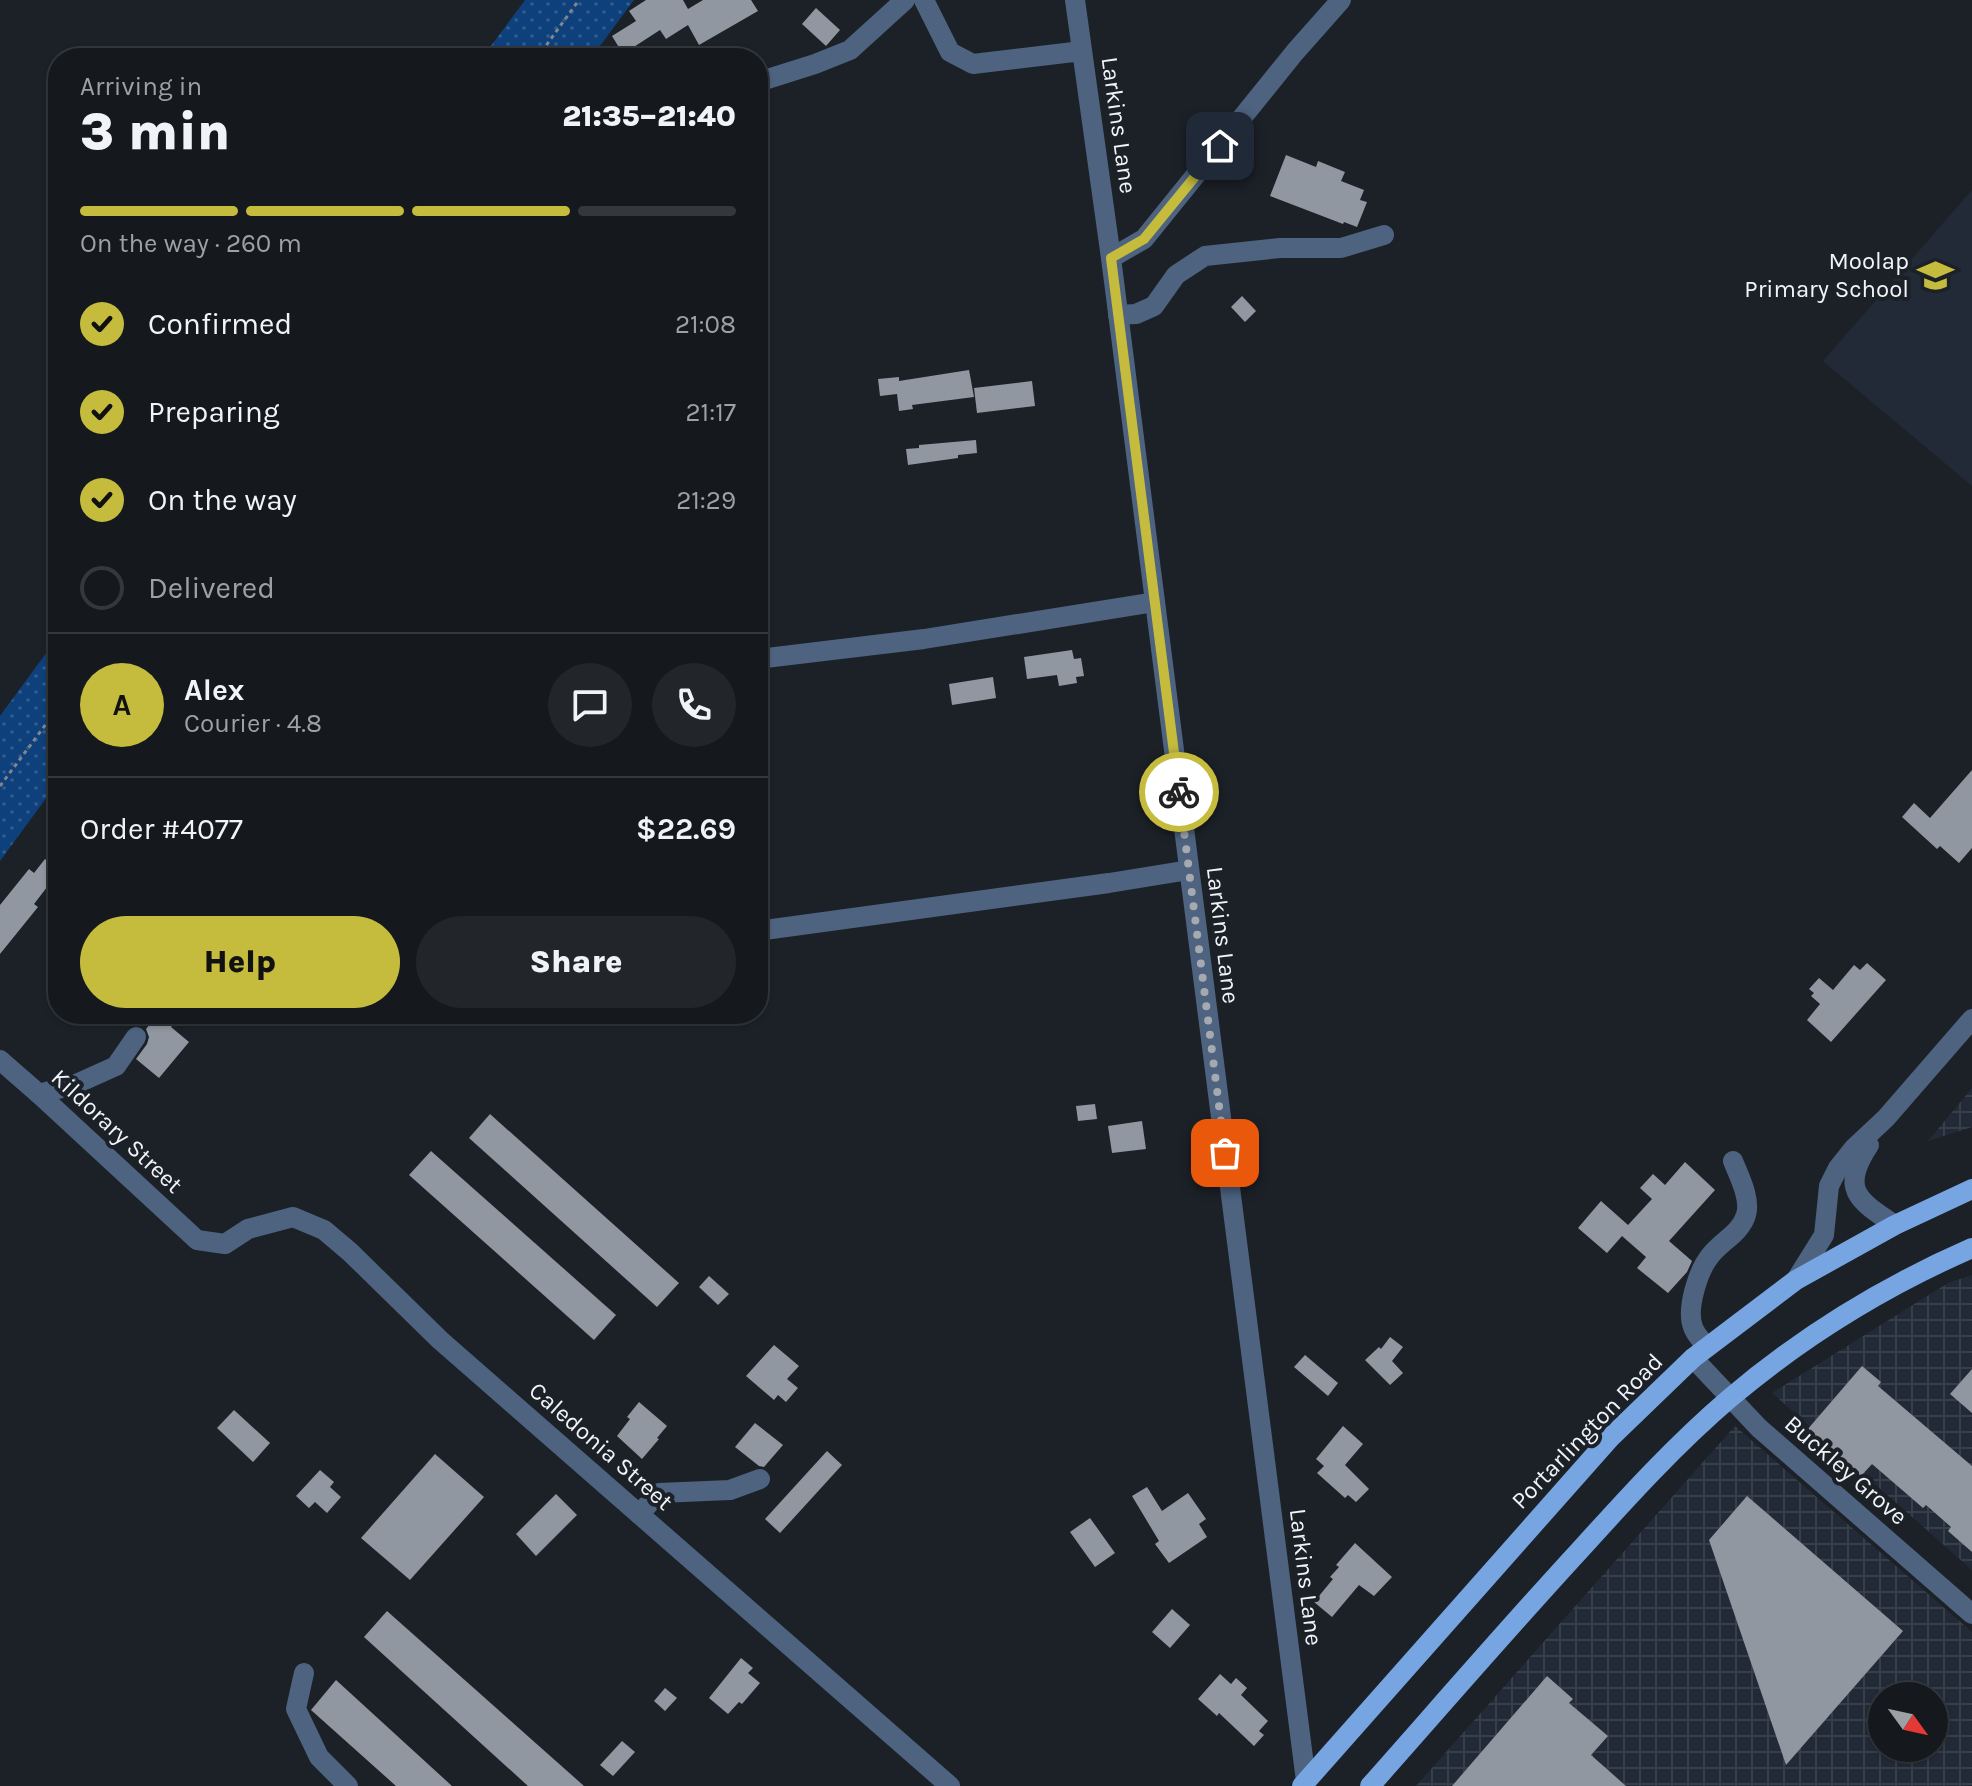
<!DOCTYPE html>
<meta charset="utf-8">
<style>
body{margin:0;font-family:Karla,sans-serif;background:#22262b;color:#f1f3f6;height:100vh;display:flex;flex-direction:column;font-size:30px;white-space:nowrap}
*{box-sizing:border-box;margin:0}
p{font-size:26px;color:#9da0a4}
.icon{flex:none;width:44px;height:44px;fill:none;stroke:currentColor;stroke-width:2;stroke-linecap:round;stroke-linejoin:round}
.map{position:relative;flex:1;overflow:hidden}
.drawer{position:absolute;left:48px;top:48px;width:720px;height:976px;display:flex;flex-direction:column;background:#15191e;border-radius:32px;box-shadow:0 2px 6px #0004,0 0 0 2px #34383c}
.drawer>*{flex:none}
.needle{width:52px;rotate:123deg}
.fabs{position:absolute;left:1868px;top:1682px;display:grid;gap:16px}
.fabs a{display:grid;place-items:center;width:80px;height:80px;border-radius:50%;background:#15191e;box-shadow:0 2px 6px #0004,0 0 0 2px #34383c;font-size:40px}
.pin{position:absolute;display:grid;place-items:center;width:68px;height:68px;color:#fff;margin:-34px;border-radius:16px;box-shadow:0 4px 12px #0006}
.courier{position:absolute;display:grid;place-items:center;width:80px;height:80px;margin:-40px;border:6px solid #c5bc3d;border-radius:50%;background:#fff;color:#222;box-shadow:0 2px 10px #0007}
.summary em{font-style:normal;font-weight:800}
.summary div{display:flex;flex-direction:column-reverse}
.summary{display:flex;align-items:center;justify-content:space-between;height:136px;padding:0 32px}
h1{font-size:52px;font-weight:800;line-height:60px}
.bar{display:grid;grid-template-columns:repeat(4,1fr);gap:12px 8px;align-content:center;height:96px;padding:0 32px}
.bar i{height:10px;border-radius:6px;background:#34383c}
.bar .selected{background:#c5bc3d}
.bar p{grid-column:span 4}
.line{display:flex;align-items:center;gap:20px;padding:0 32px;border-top:2px solid #34383c}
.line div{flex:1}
.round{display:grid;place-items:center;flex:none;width:84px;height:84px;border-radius:42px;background:#22262b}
ol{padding:0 32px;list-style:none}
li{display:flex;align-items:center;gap:24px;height:88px}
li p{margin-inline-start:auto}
li .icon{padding:8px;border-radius:50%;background:#c5bc3d;color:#111;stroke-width:4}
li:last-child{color:#9da0a4}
li i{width:44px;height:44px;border:4px solid #34383c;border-radius:50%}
.action{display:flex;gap:16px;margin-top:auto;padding:16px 32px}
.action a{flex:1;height:92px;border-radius:48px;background:#c5bc3d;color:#111;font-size:32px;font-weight:800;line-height:92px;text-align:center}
.action a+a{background:#22262b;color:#f1f3f6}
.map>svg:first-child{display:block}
</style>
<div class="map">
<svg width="1972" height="1786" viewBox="0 0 1972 1786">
<defs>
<pattern id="industrial-grid" width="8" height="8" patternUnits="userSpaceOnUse" patternTransform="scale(2)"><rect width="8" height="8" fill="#212a36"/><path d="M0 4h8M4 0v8" fill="none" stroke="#373f4a"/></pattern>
<pattern id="grass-dots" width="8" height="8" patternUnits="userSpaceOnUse" patternTransform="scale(2)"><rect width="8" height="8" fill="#0e407b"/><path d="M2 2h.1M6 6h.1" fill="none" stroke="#315c8e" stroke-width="1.8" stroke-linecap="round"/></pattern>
</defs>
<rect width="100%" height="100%" fill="#1c2128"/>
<!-- built -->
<path fill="#212a36" d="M1972,190V486L1823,361Z"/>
<!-- industrial -->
<g fill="url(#industrial-grid)" fill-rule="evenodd">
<path d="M1972,1088V1127L1928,1141Z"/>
<path d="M1972,1275V1570L1772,1393L1948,1283Z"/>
<path d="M1735,1426L1972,1632V1786H1416ZM1882,1696H1934V1748H1882Z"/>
</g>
<!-- grass -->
<g fill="url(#grass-dots)">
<path d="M525,0H634L591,58H482Z"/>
<path d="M58,637V782L0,861V716Z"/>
</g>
<!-- building -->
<g fill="#9097a0">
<path d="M646,0H683L688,9L703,0H751L758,11L699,45L688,25L666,39L660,30L623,54L612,36L636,21L629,11Z"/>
<path d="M816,8L840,30L826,46L802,24Z"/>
<path d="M1286,155L1316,167L1318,161L1345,172L1341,181L1364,190L1360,200L1367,202L1357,227L1344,222L1343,224L1270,196Z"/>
<path d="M1242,296L1256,311L1245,322L1231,307Z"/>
<path d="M969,370L974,397L912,405L913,409L899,411L897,394L880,396L878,379L899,377V381Z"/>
<path d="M1032,381L1035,406L977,413L974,388Z"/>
<path d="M976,440L977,453L958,455V458L908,465L906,449L919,448V445Z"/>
<path d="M1072,650L1074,659L1081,658L1084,676L1076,677L1077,683L1059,686L1057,675L1027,679L1024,657Z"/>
<path d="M993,677L996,698L952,705L949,684Z"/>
<path d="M1972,770V848L1959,863L1940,846L1937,849L1902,817L1914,803L1930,818Z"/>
<path d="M45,859L58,869V873L34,904L38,907L0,954V905L29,869L34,873Z"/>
<path d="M1867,963L1886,980L1831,1042L1807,1020L1820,1004L1811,996L1814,993L1809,989L1819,978L1833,990L1854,965L1860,970Z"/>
<path d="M138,1014H183L171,1027L189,1042L159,1078L136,1059L147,1044L149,1037L146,1029L150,1024Z"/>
<path d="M1095,1104L1097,1119L1078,1121L1076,1106Z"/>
<path d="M490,1114L679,1283L657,1307L469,1138Z"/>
<path d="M1142,1121L1146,1149L1112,1153L1108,1126Z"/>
<path d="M431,1151L616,1315L594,1340L409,1175Z"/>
<path d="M1685,1162L1715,1190L1669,1241L1692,1261L1687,1272L1668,1293L1637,1268L1646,1257L1622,1236L1607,1253L1578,1228L1601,1201L1628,1225L1652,1199L1640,1188L1653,1174L1665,1185Z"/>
<path d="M709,1276L729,1294L718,1305L699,1287Z"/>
<path d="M1390,1337L1403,1347L1392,1361L1403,1373L1390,1385L1365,1360L1379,1347L1381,1349Z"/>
<path d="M774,1345L799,1366L787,1379L798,1388L786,1402L778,1395L774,1400L746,1376Z"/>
<path d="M1305,1355L1338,1383L1328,1396L1294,1367Z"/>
<path d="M1862,1366L1881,1382L1878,1386L1972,1466V1552L1948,1531L1951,1527L1926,1505L1923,1508L1872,1464L1861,1476L1807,1430Z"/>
<path d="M1972,1369V1413L1950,1394Z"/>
<path d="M639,1402L667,1426L657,1438L659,1439L642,1459L617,1436L630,1419L627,1417Z"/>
<path d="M234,1410L270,1443L253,1462L217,1428Z"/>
<path d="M755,1423L783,1445L764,1467L759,1466L735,1447Z"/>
<path d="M1343,1426L1363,1444L1345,1465L1369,1489L1356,1502L1348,1495L1345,1498L1317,1473L1324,1466L1316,1459Z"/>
<path d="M827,1451L842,1465L780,1533L765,1519Z"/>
<path d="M435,1454L484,1497L410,1580L361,1538Z"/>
<path d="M320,1470L334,1482L330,1487L341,1497L327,1513L315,1502L309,1508L296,1496Z"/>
<path d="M1147,1487L1162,1511L1188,1493L1206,1519L1199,1524L1207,1537L1169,1563L1155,1544L1159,1541L1132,1496Z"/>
<path d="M556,1494L577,1515L536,1556L516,1534Z"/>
<path d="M1747,1496L1903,1631L1786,1765L1709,1540Z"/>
<path d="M1090,1518L1115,1553L1095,1567L1070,1532Z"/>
<path d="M1355,1543L1392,1577L1374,1596L1359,1585L1332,1617L1314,1602L1333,1579L1330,1577L1339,1567L1336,1565Z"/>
<path d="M1172,1609L1190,1625L1170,1648L1152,1632Z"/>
<path d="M387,1611L584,1786H528L364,1637Z"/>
<path d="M741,1658L753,1668L748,1673L760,1683L742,1704L739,1702L728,1714L709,1698Z"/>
<path d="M1220,1674L1231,1684L1236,1678L1247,1688L1241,1695L1268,1721L1259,1731L1264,1735L1254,1746L1219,1713L1217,1716L1198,1699Z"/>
<path d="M1547,1676L1573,1699L1569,1703L1608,1736L1591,1755L1626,1786H1452Z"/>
<path d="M336,1680L452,1786H396L311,1710Z"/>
<path d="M665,1688L677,1698L665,1711L654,1701Z"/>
<path d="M622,1741L635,1752L613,1776L600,1765Z"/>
</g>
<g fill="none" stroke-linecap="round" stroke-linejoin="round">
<!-- path -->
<g stroke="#81868c" stroke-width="3" stroke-dasharray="4 4" stroke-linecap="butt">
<path d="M537,58L579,0"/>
<path d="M0,786L58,708"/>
</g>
<!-- minor -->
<g stroke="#4d6380" stroke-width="20">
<path d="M924,0L950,52L973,64L1082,51"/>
<path d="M1075,0L1111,258L1306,1781"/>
<path d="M758,82L815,64L850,50L905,0"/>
<path d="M1111,258L1144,239L1295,52L1341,0"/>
<path d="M1118,315L1136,314L1154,306L1176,275L1205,256L1280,248H1341L1384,235"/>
<path d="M758,659L924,639L1155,602"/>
<path d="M758,931L1109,883L1189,870"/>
<path d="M0,1060L39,1094L197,1240L225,1244L248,1229L293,1217L324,1230L350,1252L440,1340L950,1786"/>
<path d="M39,1094L76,1084L116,1066L136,1037"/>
<path d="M1869,1145C1840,1189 1857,1200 1895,1225"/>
<path d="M1796,1280L1824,1235L1829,1186L1838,1168L1854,1148L1886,1118L1972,1019"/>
<path d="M1707,1347C1702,1341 1695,1334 1693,1327C1686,1309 1698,1271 1710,1256C1721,1241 1740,1234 1746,1215C1751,1199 1739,1176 1733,1161"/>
<path d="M1693,1358L1759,1428L1972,1614"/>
<path d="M639,1514L659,1493L730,1490L760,1479"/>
<path d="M304,1673L296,1709L319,1757L348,1786"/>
</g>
<!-- major -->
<g stroke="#77a5e2" stroke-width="20">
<path d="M1302,1786L1610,1438L1693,1358L1796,1280L1895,1225L1972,1189"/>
<path d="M1370,1786C1440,1707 1509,1627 1580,1550C1628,1497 1676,1444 1730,1398C1802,1337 1885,1286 1972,1248"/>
</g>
</g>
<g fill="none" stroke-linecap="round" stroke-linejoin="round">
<!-- done -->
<path stroke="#a6aab0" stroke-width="8" stroke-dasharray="0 14.4" d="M1179,792L1225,1153"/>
<!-- route -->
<path stroke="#c5bc3d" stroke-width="10" d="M1179,792L1111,258L1144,239L1220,146"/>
</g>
<!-- icons -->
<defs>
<symbol id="school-bare" viewBox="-9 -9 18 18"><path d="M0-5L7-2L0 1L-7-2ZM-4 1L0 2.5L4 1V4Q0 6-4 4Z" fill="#c5bc3d" stroke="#1c2128" stroke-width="2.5" paint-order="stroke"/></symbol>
</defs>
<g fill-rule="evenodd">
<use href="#school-bare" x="1910" y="250" width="51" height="51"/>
</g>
<g text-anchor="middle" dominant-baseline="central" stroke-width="8" stroke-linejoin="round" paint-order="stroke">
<!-- street labels -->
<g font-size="24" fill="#f0f4f9" stroke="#1c2128">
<text transform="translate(1119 125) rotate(82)">Larkins Lane</text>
<text transform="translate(1223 935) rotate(83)">Larkins Lane</text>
<text transform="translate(117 1131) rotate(43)">Kildorary Street</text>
<text transform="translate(1587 1431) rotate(-46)">Portarlington Road</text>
<text transform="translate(601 1446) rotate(41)">Caledonia Street</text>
<text transform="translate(1846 1470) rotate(41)">Buckley Grove</text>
<text transform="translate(1306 1577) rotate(83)">Larkins Lane</text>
</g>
<!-- poi labels -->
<g font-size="24" fill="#f0f4f9" stroke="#1c2128" text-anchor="end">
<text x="1909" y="261">Moolap<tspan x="1909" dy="28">Primary School</tspan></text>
</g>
</g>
</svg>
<div class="fabs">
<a><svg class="needle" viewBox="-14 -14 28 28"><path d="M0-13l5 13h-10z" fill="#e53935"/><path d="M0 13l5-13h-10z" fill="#9da0a4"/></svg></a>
</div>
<div class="pin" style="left:1225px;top:1153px;background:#ea580c"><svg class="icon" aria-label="bag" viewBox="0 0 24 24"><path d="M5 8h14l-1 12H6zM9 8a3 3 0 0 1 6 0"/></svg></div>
<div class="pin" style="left:1220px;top:146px;background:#1f2937"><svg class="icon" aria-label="home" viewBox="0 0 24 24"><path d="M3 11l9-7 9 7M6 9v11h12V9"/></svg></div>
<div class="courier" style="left:1179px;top:792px"><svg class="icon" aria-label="bike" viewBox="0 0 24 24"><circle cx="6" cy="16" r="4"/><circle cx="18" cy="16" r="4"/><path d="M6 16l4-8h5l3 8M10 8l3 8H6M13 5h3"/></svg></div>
<section class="drawer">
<div class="summary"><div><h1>3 min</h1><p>Arriving in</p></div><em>21:35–21:40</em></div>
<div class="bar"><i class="selected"></i><i class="selected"></i><i class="selected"></i><i></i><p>On the way · 260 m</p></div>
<ol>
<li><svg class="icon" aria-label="check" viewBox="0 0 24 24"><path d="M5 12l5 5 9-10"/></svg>Confirmed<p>21:08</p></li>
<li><svg class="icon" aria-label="check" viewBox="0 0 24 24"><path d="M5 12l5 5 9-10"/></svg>Preparing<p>21:17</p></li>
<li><svg class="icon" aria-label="check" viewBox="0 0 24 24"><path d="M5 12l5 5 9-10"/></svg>On the way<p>21:29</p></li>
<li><i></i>Delivered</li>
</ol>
<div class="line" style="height:144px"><b class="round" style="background:#c5bc3d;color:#111">A</b><div><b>Alex</b><p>Courier · 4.8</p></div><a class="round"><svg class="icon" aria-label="chat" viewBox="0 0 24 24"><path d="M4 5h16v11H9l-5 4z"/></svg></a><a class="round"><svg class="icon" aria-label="phone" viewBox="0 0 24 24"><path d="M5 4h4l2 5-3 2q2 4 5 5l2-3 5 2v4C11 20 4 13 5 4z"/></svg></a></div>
<div class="line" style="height:104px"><div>Order #4077</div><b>$22.69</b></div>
<div class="action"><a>Help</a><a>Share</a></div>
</section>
</div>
